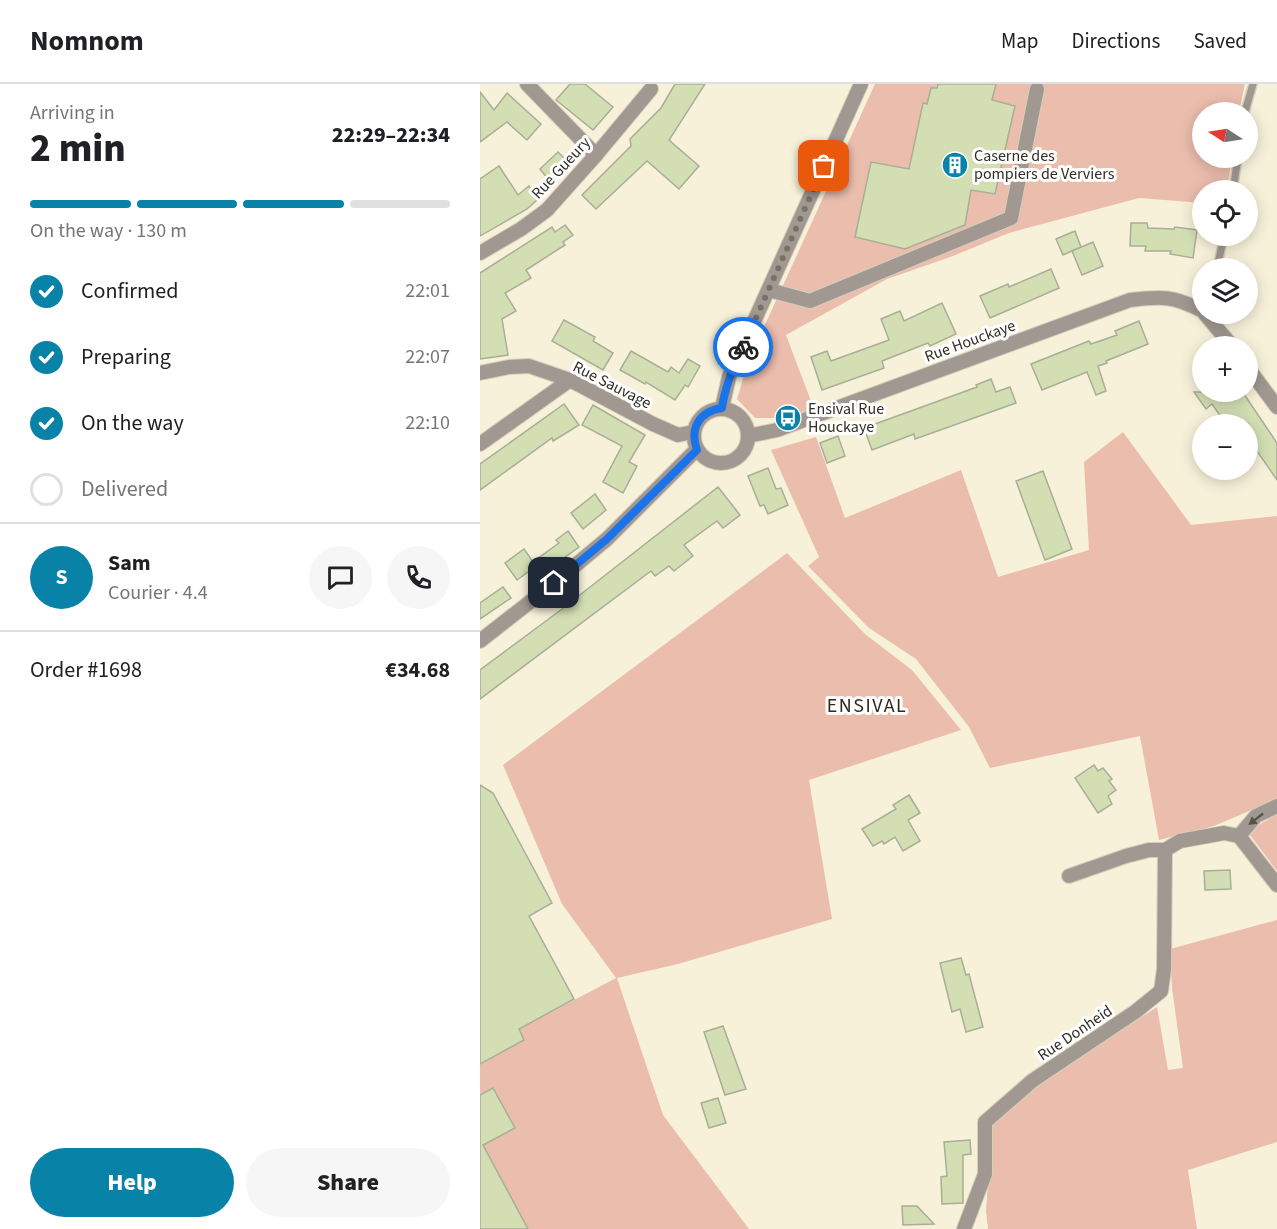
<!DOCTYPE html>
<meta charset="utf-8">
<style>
body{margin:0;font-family:"Source Sans 3",sans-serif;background:#f6f6f6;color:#202124;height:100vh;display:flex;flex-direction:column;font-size:22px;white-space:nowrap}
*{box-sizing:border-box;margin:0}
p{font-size:20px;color:#757577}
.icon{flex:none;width:33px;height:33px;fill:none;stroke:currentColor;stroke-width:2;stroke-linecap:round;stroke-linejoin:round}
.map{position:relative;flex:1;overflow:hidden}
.details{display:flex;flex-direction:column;background:#fff;width:480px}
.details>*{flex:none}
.needle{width:39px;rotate:282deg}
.controls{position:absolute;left:712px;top:18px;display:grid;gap:12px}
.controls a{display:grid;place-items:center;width:66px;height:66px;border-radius:50%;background:#fff;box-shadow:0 3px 15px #0003;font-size:30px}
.pin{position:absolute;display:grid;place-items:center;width:51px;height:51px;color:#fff;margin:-26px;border-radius:12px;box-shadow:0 3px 9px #0006}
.courier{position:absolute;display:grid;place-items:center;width:60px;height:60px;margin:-30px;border:4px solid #1a73e8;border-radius:50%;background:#fff;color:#222;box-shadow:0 2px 8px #0007}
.overview em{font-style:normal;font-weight:800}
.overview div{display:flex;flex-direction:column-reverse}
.overview{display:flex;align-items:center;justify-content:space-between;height:102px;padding:0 30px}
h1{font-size:39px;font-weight:800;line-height:45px}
.bar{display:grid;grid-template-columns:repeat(4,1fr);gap:9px 6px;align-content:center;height:72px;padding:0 30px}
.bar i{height:8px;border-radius:4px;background:#e0e0e0}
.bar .active{background:#0882a7}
.bar p{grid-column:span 4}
.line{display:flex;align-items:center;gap:15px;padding:0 30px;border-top:2px solid #e0e0e0}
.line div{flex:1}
.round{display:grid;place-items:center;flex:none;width:63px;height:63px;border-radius:32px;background:#f6f6f6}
ol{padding:0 30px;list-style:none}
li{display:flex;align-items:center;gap:18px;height:66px}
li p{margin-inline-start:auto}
li .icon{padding:6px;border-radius:50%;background:#0882a7;color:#fff;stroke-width:4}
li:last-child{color:#757577}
li i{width:33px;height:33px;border:3px solid #e0e0e0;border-radius:50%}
.button{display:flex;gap:12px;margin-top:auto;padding:12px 30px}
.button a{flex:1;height:69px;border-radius:36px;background:#0882a7;color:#fff;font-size:24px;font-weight:800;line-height:69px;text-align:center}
.button a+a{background:#f6f6f6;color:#202124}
header{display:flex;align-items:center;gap:36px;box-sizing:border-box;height:84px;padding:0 30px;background:#fff;border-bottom:2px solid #e0e0e0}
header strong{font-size:28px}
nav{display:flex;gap:33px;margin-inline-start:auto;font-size:21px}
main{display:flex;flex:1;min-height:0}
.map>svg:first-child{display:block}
</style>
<header>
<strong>Nomnom</strong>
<nav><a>Map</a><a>Directions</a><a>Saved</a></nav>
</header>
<main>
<section class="details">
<div class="overview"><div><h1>2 min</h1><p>Arriving in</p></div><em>22:29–22:34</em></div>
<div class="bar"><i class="active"></i><i class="active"></i><i class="active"></i><i></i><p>On the way · 130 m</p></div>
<ol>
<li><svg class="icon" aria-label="check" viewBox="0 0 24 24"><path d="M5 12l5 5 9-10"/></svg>Confirmed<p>22:01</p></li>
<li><svg class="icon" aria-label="check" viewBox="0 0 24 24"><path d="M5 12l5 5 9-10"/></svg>Preparing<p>22:07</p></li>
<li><svg class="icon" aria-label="check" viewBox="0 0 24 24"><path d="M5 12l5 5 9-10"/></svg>On the way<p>22:10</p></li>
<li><i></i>Delivered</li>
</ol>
<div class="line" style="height:108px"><b class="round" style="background:#0882a7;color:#fff">S</b><div><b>Sam</b><p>Courier · 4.4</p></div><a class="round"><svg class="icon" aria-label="chat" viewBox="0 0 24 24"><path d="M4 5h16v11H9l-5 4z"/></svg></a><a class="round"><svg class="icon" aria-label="phone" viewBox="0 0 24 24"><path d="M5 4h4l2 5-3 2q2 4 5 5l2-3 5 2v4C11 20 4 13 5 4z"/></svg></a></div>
<div class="line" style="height:78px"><div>Order #1698</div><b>€34.68</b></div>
<div class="button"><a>Help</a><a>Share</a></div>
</section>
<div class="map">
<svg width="797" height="1145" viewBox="0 0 797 1145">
<rect width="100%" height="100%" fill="#f8f1da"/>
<!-- green -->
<g fill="#ebbdad">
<path d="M395,0H765L759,28H723V74H752L747,106H723V119L659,114L529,149L473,172L407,195L306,251L334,325L300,334H275L257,315L268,278Z"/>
<path d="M643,348L711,441L797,432V715L734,742L679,756L660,652L510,684L489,643L436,575L389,544L328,482L339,473L291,366L336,353L365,434L481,386L518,493L609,466L604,378Z"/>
<path d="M307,469L385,550L432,586L481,646L329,696L352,835L198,880L137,894L183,1031L269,1145H48L3,1061L34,1043L13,1004L0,1011V980L44,956L39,945L136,894L82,820L23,681Z"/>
<path d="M797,730V787L770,751L779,741Z"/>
<path d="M797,836V1058L708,1086L717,1145H508L506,1127L512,1041L534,1016L677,923L688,986L703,984L692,904L690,865Z"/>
</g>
<!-- building -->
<g fill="#d3dfb3" stroke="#a8ae98" stroke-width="1.5">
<path d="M90,0H105L133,23L113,46L76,16Z"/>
<path d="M195,0H225L189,56L219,82L199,105L167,77L116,125L102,111L151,62L150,55L181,24Z"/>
<path d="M458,0H516L512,16L535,22L515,110L491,106L485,141L425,165L375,153L391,78L429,85L443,19L447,20L451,4H457Z"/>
<path d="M0,8L14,26L27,9L61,40L47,56L27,38L0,58Z"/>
<path d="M78,68L91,81L71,99L60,85Z"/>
<path d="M19,82L38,111L49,102L57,116L47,125L0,152V95Z"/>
<path d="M651,139H667L668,144L694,145L695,143L717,146L713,174L690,170L691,167H665L666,162H650Z"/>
<path d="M85,141L93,151L83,158L85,161L46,186L51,194L25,209L36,227L22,235L28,271L0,275V189L72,143L75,148Z"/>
<path d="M595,147L601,163L583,171L576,155Z"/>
<path d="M613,158L623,182L602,191L592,167Z"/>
<path d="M571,185L579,204L510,234L500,212L528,200L529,203Z"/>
<path d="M462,219L476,250L450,262L448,259L402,277L404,284L342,306L331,273L347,267L351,277L409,256L401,235L420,227L424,237Z"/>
<path d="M84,236L115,253L113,257L133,269L123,286L72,257Z"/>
<path d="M659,237L668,260L626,277L627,279L618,282L626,307L616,311L607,288L562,306L551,280L609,257L611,260L637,251L635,247Z"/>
<path d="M151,267L188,288L191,283L199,289L208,275L220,282L208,303L205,301L195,316L166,298L165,300L140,286Z"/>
<path d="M511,295L516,308L530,303L536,319L435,355L434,350L392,366L384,344L497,303L496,301Z"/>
<path d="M714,308H749L755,316L764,310L797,359V396L777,367L768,374V340H746L732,320L726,325Z"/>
<path d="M84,320L99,341L73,357L72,354L0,406V380Z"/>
<path d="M113,321L165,351L149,378L157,382L143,409L123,398L142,362L102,341Z"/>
<path d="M358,352L365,372L347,379L340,359Z"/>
<path d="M288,384L296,405L301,404L308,421L288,430L284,421L280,422L268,392Z"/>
<path d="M563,387L592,465L565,476L536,397Z"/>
<path d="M238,403L260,431L243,444L237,437L204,461L213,472L194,487L189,482L175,492L171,487L0,615V586L82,525Z"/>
<path d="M115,410L126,426L103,445L91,429Z"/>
<path d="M88,447L99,463L66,487L57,475L79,459L76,456Z"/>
<path d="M44,465L56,482L37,496L25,479Z"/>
<path d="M23,503L31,514L0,535V519Z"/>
<path d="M614,681L618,687L623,684L632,695L629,697L636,706L628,712L632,720L618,729L595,694Z"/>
<path d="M0,701L13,709L72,819L49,832L94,915L39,945L44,956L0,980Z"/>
<path d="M429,711L440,729L428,736L440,757L423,767L415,753L404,760L402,757L393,762L382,745L416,725L413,721Z"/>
<path d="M750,786L751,805L725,806L724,787Z"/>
<path d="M481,874L486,891L489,890L503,943L486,948L480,925L472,928L460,879Z"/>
<path d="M243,942L266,1005L245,1011L224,948Z"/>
<path d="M13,1004L35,1044L3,1061L48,1145H0V1011Z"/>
<path d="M238,1014L246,1039L229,1044L221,1019Z"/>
<path d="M490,1056L491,1070L483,1071V1119L462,1120L461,1093L467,1092L464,1058Z"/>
<path d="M422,1122H437L454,1140L423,1141Z"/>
</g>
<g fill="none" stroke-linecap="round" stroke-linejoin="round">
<defs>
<g id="lane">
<path d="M765,28L773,0"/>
<path d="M753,106L758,74"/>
<path d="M737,184L744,152"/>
</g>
<g id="street">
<path d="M47,0L116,71"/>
<path d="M0,169L41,145L67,126L116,71L171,5"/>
<path d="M289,206L330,217L531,134L557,5"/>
<path d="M725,230L752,262"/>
<path d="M768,284L797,323"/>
<path d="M0,289L29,283L49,282L90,296L173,340L198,351L213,348"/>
<path d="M242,324L249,293L381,0"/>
<circle cx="241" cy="352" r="27"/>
<path d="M268,352L297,346L650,216C683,212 693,212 723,227"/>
<path d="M0,360L90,296"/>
<path d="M0,557L74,499L127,455L217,365"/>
<path d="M759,752L797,801"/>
<path d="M759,752L776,732L797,722"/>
<path d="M589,792L646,772L669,766H685L700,757L744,749L759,752"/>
<path d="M484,1145L505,1090V1038L552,997L655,928L681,907L684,885L685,766"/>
</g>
</defs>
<!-- lane casing -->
<use href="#lane" stroke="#d4ceba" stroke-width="10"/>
<!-- street casing -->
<use href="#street" stroke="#d4ceba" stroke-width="16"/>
<!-- lane -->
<use href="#lane" stroke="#a09891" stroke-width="7"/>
<!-- street -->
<use href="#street" stroke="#a09891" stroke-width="14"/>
</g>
<!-- one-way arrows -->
<defs><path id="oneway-solid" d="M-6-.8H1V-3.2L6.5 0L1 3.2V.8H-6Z" transform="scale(1.5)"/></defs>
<use fill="#58534b" href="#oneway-solid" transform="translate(776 735) rotate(142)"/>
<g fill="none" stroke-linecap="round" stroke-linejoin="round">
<!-- done -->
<path stroke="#777265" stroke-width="6" stroke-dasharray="0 10.8" d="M263,263L344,82"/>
<!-- route -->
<path stroke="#1a73e8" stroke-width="8" d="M74,499L127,455L217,366C209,344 220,327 242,324C245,302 253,283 263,263"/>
</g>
<!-- icons -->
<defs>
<symbol id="building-disc" viewBox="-11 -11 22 22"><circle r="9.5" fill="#0882a7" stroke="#fefefe"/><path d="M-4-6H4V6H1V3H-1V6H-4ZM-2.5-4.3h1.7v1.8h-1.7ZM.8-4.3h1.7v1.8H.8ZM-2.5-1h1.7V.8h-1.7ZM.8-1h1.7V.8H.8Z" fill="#fff"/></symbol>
<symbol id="bus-disc" viewBox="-11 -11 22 22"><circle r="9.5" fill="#0882a7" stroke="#fefefe"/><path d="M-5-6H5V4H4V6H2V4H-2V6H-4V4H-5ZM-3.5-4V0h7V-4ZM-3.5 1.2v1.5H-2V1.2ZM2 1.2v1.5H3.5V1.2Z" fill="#fff"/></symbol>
</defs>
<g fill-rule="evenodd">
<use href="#building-disc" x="460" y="66" width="30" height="30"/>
<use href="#bus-disc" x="293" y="319" width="30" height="30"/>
</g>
<g text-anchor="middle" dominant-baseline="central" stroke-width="6" stroke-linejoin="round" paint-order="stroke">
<!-- poi labels -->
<g font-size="16" fill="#312e26" stroke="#fefefe" text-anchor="start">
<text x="494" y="72">Caserne des<tspan x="494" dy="18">pompiers de Verviers</tspan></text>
<text x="328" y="325">Ensival Rue<tspan x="328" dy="18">Houckaye</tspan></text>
</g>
<!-- street labels -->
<g font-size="16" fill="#312e26" stroke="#fefefe">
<text transform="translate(81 84) rotate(-47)">Rue Gueury</text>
<text transform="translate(490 257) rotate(-20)">Rue Houckaye</text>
<text transform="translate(132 301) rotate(27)">Rue Sauvage</text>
<text transform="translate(595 949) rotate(-34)">Rue Donheid</text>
</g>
<!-- quarter labels -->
<g font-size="20" letter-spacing="1.5" fill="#2f2918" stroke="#fefefe">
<text x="387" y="622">ENSIVAL</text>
</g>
</g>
</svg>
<div class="controls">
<a><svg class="needle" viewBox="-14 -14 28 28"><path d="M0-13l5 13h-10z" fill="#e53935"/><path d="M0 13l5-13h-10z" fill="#757577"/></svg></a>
<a><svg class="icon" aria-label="locate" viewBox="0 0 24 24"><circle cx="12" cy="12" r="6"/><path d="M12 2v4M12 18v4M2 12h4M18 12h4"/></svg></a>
<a><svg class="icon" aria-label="layers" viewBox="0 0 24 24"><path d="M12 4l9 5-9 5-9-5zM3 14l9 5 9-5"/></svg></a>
<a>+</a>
<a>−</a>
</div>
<div class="pin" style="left:344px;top:82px;background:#ea580c"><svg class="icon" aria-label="bag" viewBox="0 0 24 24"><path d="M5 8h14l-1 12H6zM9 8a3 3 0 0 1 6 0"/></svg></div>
<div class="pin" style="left:74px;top:499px;background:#1f2937"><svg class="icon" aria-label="home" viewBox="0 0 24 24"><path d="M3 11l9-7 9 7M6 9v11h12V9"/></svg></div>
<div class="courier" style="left:263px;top:263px"><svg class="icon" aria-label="bike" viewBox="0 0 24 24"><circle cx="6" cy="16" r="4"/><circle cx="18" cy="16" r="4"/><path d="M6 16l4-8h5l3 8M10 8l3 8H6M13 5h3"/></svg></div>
</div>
</main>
